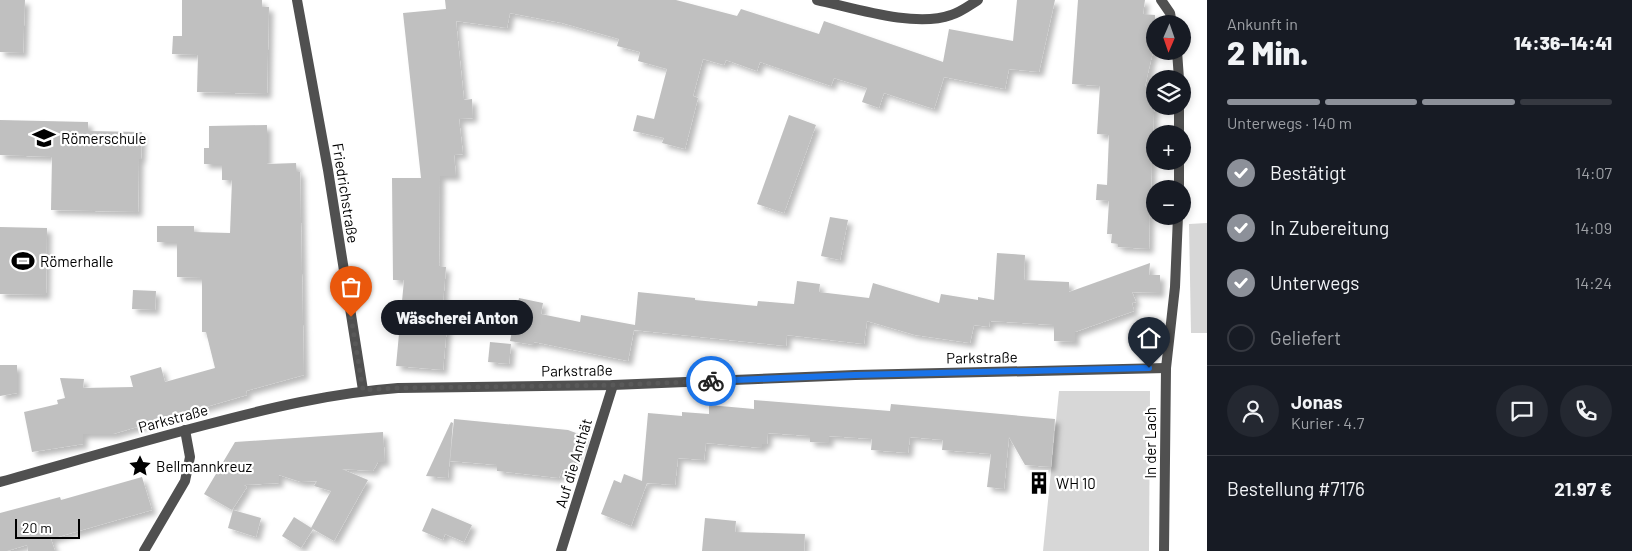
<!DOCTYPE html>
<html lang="de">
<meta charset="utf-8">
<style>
body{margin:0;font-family:Barlow,sans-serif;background:#242831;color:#f1f3f6;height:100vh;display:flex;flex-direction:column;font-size:19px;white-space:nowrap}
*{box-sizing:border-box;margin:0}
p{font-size:16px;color:#9ea1a6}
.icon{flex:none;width:28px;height:28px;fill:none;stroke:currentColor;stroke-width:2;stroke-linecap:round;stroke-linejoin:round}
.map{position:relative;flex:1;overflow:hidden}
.details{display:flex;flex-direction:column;background:#171b24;width:425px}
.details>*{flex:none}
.needle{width:32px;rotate:182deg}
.controls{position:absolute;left:1146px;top:15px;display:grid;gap:10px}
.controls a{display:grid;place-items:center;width:45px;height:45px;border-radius:50%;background:#171b24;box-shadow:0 2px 8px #0003;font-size:25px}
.scale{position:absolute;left:15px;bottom:12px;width:65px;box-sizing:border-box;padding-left:5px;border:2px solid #000;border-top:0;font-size:14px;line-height:18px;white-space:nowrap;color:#000;-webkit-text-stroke:4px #fff;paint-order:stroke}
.pin{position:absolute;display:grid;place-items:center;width:42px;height:42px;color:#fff;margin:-51px -21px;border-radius:50% 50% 50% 0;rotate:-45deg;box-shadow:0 0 5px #0007}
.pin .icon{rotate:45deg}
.courier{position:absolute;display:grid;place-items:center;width:50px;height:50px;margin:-25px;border:4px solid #1a73e8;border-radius:50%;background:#fff;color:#222;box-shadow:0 1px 6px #0007}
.bubble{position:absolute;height:35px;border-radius:18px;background:#171b24;box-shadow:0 2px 8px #0003;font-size:16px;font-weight:800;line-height:35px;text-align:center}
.overview em{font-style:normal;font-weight:800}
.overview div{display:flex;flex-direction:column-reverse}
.overview{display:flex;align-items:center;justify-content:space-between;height:85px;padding:0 20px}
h1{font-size:32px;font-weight:800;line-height:38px}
.bar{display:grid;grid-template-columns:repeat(4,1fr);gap:8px 5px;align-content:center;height:60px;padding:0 20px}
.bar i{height:6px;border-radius:4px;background:#363941}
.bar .active{background:#8c9099}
.bar p{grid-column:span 4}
.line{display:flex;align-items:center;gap:12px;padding:0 20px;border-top:1px solid #363941}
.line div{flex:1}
.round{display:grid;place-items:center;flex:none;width:52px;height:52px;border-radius:26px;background:#242831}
ol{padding:0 20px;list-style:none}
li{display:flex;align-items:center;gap:15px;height:55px}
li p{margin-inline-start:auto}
li .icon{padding:5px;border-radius:50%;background:#8c9099;color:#fff;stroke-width:4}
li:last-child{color:#9ea1a6}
li i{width:28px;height:28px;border:2px solid #363941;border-radius:50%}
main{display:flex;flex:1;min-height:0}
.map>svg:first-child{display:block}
</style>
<main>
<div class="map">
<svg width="1207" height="551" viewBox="0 0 1207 551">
<defs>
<filter id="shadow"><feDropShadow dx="4.5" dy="4.5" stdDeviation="2.5" flood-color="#0004"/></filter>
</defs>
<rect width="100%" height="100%" fill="#fff"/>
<!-- green -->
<g fill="#d7d7d7">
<path d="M1207,223V333H1191L1189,224Z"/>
<path d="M1059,391H1150L1149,551H1043Z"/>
</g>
<!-- building -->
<g fill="#c0c0c0" filter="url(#shadow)">
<path d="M0,0H25L23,53L0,52Z"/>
<path d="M182,0H262V7H269L267,94L197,92L198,55L172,54L173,36H182Z"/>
<path d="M445,0H676L737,16L741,9L819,34L824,21L943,62L949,29L1013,41L1017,0H1055L1039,72L1009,69L1005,89L944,77L934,109L884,93L879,108L862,102L867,88L834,78L831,86L760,62L757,71L726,60L724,65L703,59L693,96L698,98L685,149L662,143L664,138L633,131L637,115L654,119L667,69L638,61L640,52L617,46L619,39L562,23L510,13L507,28L456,21L464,100L472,99L473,118L459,119L463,154L454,155L456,176H440L439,267H446L442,315H448L443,370L396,366L404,280H393L392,178H421L403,13L446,9Z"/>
<path d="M1078,0H1145L1143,14L1155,15V43L1145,86L1155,87L1151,187H1155L1154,203H1150L1149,249L1118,247V244L1111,243L1112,234H1107L1109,201L1096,200L1097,184L1107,185L1109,135L1097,134L1100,86L1072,84Z"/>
<path d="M789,115L816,125L784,213L757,204Z"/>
<path d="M0,120L88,122V131L142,132L141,159H139L138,212L51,210L52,157L0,155Z"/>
<path d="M267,125V164L296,163L297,172H300L304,375L246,391L247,395L113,434H83V444L32,452L24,412L58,404L57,400L65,398L60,378L84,379L83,388L133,387L130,376L161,367L165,382L215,368L206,332H202V278L177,277V242H157V226H194V232L230,233L232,180H222V164H204V148H209V126Z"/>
<path d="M830,217L848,220L840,260L821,256Z"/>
<path d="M0,227L47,228L46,295L0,294Z"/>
<path d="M997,253L1025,255L1024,280L1069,282V292L1150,263L1149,275H1160V293L1132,292L1136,302L1132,303L1134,311L1075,332V342L1054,341V325L990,321L989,327L974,325L970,343L915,335L867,321L864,344L787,335L786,346L634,330L628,361L534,342V345L510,341L519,298L543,303L541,314L580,322L581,315L635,325L638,292L695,298V300L757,306L758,301L794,304L797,281L820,284L819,292L869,298L873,283L939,303L941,294L978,300V297L994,300Z"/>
<path d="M133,290L156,291L155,310L132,309Z"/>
<path d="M490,342L511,344L509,364L488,362Z"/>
<path d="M0,365H17V393L0,396Z"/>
<path d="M754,400L890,411L891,404L1055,419L1051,467L1025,465L1009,437L1004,489L987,487L991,454L942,450L943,440L910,437L908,453L871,450L872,439L829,436V443L810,442V436L768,433L767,444H762V448L706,443L704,460L678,458L675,485L647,483L631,526L601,514L614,480L621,483L624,474L642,481L648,413L682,416V412L709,414V405L754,409Z"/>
<path d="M454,419L568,430L584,436L569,473L562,470L559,478L497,471V465L450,461Z"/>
<path d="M451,422L453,423L448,478L426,476Z"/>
<path d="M383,432L385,462H378L373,471L342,469L368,480L334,541L311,528L331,491L314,486L317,481L301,482L279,475V483L244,485L247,487L232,510L204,494L235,442Z"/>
<path d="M142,477L152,510L51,539L55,551H28L27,545L7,551H0V513L60,497L61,500Z"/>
<path d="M432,508L472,525L464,542L445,534L443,540L422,531Z"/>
<path d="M233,510L261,518L256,537L228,528Z"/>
<path d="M294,517L313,529L301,548L282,536Z"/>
<path d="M705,518L736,521L735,532L805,534L804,551H702Z"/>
</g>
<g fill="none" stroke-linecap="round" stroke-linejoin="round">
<!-- street -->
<g stroke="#505050" stroke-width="10">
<path d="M297,0L328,170L363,390"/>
<path d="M817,0C854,8 915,28 951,15C961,12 970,5 978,0"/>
<path d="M1161,0L1170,13L1172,24"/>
<path d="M1177,51L1179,79"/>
<path d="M1179,106V134"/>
<path d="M1179,189V161"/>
<path d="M0,482C68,463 136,443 205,425C269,408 332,393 398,388L613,385L855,375L1166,368"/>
<path d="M144,551L185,481L190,457L185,430"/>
<path d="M561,551L613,385"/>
<path d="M1164,551L1166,368L1175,287L1178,216"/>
</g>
</g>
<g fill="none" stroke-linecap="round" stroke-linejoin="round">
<!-- done -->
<path stroke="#595959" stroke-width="5" stroke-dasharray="0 9" d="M351,317L363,390L398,388L613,385L711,381"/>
<!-- route -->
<path stroke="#1a73e8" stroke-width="6" d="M711,381L855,375L1149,368"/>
</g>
<!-- icons -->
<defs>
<symbol id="school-bare" viewBox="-9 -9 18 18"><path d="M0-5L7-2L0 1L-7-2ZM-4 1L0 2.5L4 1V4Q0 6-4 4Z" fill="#000" stroke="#fff" stroke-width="2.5" paint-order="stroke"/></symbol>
<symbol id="stadium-bare" viewBox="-9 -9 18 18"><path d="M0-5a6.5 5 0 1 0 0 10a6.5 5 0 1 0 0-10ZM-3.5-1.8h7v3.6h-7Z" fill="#000" stroke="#fff" stroke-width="2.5" paint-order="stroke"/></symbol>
<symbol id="sight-bare" viewBox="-9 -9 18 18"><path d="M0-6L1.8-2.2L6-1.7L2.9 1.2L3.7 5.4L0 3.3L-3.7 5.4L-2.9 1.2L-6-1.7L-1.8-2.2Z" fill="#000" stroke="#fff" stroke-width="2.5" paint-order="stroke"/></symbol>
<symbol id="building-bare" viewBox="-9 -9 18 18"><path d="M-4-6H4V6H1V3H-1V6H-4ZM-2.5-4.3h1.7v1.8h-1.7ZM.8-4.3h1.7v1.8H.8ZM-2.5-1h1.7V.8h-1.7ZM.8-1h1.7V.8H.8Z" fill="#000" stroke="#fff" stroke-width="2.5" paint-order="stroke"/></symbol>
</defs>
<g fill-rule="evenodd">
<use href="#school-bare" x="28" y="122" width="32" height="32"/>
<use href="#stadium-bare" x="7" y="245" width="32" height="32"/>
<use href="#sight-bare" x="124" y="450" width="32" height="32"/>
<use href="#building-bare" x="1023" y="467" width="32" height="32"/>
</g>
<g text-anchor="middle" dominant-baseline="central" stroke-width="4.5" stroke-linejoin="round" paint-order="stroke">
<!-- poi labels -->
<g font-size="15" fill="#000" stroke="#fff" text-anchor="start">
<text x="61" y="138">Römerschule</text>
<text x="40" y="261">Römerhalle</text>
<text x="156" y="466">Bellmannkreuz</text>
<text x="1056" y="483">WH 10</text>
</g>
<!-- street labels -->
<g font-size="15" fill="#000" stroke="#fff">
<text transform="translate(346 193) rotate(81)">Friedrichstraße</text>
<text transform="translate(982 357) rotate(-1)">Parkstraße</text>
<text transform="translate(577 370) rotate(-1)">Parkstraße</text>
<text transform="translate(173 418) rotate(-15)">Parkstraße</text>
<text transform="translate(1150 443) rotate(-90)">In der Lach</text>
<text transform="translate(573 463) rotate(-73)">Auf die Anthät</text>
</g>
</g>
</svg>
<div class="controls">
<a><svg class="needle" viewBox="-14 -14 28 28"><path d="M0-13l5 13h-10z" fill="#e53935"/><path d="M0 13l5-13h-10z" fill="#9ea1a6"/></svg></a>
<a><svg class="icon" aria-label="layers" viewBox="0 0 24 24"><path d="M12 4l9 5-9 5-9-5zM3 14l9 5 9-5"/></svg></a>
<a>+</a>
<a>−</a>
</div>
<div class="scale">20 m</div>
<div class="pin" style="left:351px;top:317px;background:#ea580c"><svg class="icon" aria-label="bag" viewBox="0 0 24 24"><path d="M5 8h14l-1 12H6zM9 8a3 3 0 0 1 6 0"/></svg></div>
<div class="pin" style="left:1149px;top:368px;background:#1f2937"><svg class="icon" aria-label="home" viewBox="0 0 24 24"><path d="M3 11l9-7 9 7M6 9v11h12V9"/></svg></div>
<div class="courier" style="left:711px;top:381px"><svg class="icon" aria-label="bike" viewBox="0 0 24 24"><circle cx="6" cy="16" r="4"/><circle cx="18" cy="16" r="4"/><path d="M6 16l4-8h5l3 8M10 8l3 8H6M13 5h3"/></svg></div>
<div class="bubble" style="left:381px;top:300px;width:152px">Wäscherei Anton</div>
</div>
<section class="details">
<div class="overview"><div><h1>2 Min.</h1><p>Ankunft in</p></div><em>14:36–14:41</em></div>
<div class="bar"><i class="active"></i><i class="active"></i><i class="active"></i><i></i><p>Unterwegs · 140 m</p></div>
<ol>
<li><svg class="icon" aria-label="check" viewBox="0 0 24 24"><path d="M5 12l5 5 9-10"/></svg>Bestätigt<p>14:07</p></li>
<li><svg class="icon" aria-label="check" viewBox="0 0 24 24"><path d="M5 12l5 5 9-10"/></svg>In Zubereitung<p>14:09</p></li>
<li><svg class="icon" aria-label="check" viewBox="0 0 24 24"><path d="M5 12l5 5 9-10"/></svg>Unterwegs<p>14:24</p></li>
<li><i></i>Geliefert</li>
</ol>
<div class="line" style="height:90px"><a class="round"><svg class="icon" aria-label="person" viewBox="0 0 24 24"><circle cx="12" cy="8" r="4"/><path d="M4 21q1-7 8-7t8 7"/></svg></a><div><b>Jonas</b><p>Kurier · 4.7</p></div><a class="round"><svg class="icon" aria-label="chat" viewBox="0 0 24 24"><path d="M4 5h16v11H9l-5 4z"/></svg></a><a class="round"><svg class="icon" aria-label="phone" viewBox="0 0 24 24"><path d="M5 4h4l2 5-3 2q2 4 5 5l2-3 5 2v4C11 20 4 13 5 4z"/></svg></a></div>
<div class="line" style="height:65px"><div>Bestellung #7176</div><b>21.97 €</b></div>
</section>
</main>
